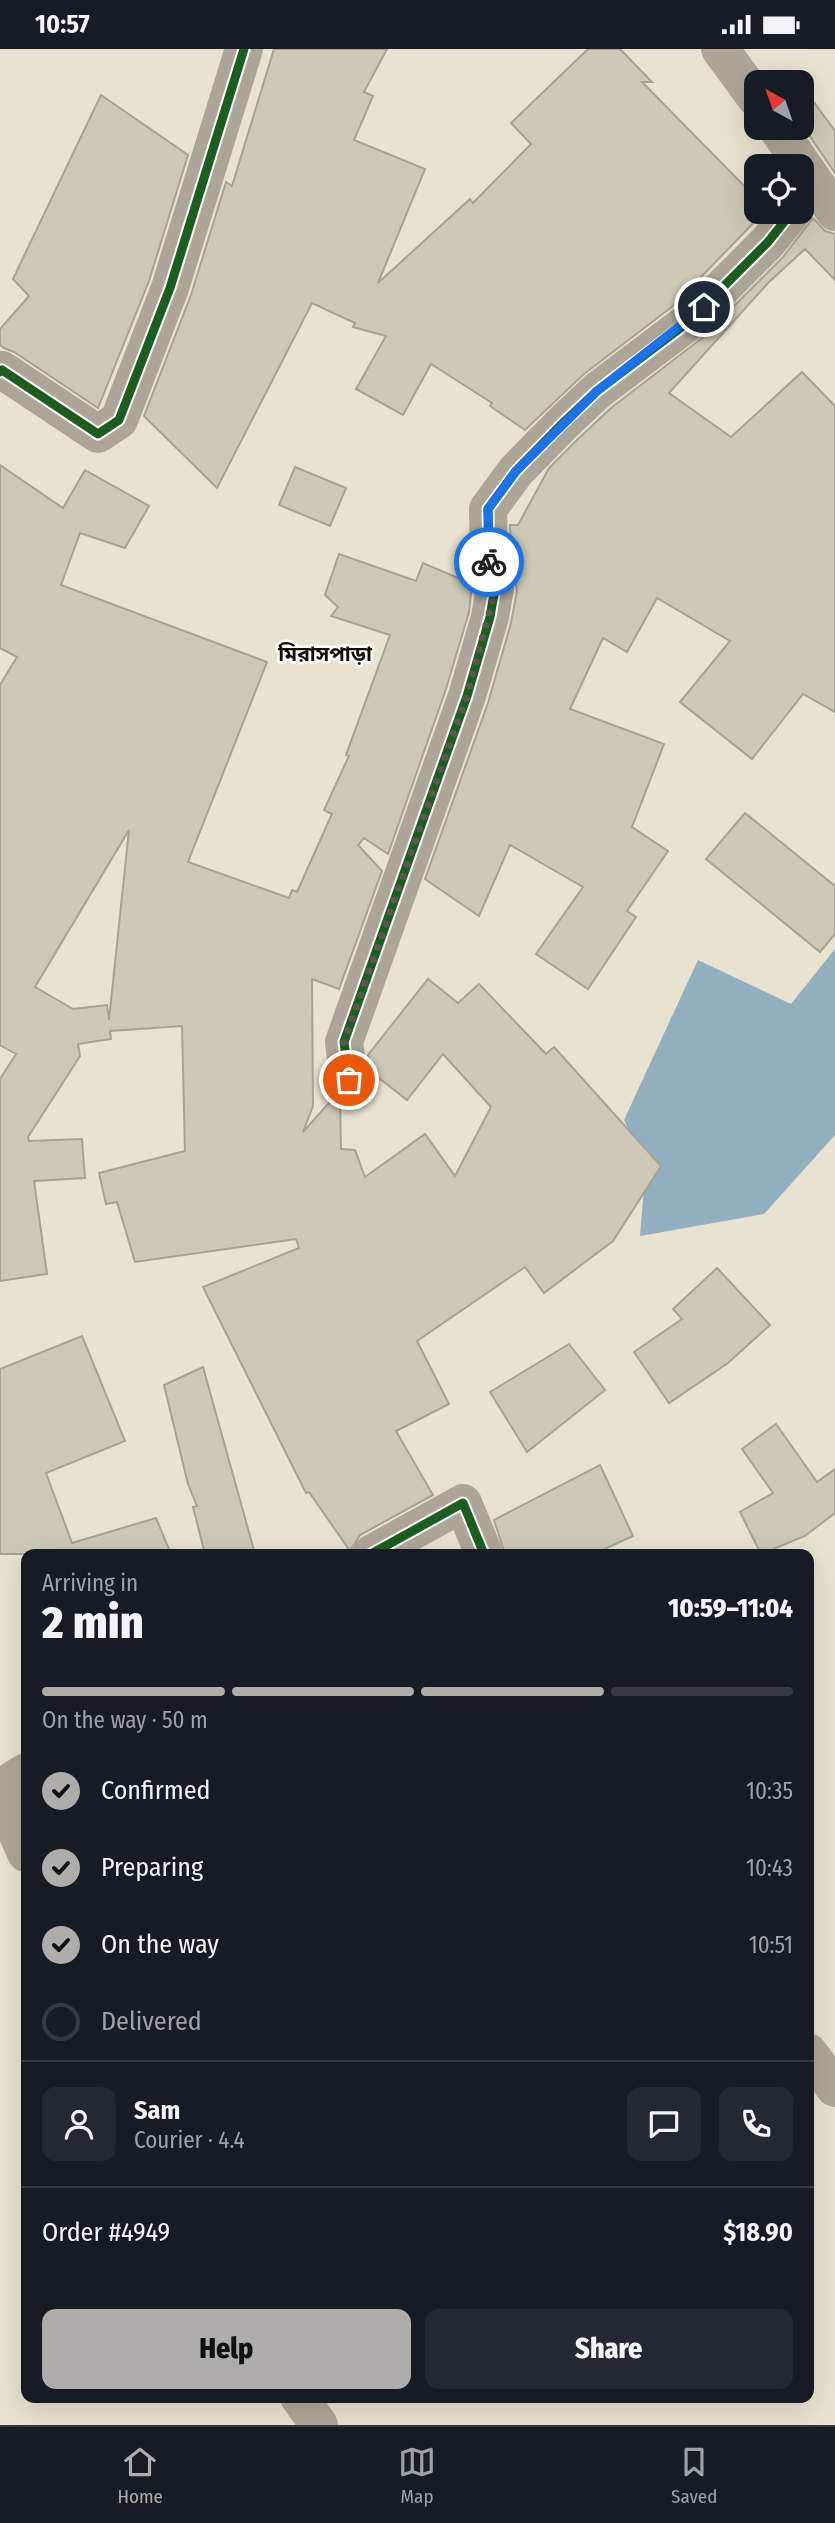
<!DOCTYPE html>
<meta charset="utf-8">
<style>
body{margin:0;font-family:"Fira Sans Condensed","Noto Sans Bengali",sans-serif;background:#242831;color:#f1f3f6;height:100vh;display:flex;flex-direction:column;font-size:26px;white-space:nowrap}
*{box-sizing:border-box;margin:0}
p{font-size:23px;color:#9ea1a6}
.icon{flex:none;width:38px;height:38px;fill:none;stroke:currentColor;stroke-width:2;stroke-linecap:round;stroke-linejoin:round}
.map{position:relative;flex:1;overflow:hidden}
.drawer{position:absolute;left:21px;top:1500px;width:793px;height:854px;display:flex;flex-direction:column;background:#171b24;border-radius:14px;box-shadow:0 7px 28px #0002}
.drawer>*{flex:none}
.needle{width:46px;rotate:320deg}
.controls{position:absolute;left:744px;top:21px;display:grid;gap:14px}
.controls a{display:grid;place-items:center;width:70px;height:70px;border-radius:14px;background:#171b24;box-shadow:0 7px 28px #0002;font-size:35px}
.pin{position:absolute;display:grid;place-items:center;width:60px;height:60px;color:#fff;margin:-30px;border:4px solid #fff;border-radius:50%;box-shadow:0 2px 7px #0007}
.courier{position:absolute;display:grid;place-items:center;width:70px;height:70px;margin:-35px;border:5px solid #1a73e8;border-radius:50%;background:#fff;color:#222;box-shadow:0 2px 9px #0007}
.head em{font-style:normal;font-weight:800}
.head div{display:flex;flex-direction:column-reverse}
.head{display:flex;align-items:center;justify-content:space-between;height:119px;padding:0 21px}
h1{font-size:46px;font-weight:800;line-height:52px}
.bar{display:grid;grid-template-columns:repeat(4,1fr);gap:10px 7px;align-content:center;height:84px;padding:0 21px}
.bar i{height:9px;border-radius:5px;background:#363941}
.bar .current{background:#aeada9}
.bar p{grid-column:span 4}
.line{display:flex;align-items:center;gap:18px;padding:0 21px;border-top:2px solid #363941}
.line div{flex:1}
.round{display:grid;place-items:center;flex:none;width:74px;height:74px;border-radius:14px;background:#242831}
ol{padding:0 21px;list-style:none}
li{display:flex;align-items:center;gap:21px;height:77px}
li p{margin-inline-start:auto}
li .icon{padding:7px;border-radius:50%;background:#aeada9;color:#111;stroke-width:4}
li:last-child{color:#9ea1a6}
li i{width:38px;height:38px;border:4px solid #363941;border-radius:50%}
.button{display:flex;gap:14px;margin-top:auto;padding:14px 21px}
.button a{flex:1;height:80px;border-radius:14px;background:#aeada9;color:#111;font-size:28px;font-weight:800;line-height:80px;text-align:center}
.button a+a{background:#242831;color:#f1f3f6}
.status{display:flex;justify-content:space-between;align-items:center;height:49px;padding:0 35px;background:#171b24;direction:ltr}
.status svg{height:19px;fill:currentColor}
.tabs{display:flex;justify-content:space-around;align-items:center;height:98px;border-top:2px solid #363941;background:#171b24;font-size:19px;color:#9ea1a6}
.tabs a{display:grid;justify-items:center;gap:4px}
.tabs .current{color:#aeada9}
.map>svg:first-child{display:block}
</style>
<div class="status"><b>10:57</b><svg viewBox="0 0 49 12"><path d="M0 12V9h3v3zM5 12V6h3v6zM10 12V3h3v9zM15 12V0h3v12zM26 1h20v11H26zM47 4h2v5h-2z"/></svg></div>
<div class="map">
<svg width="835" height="2376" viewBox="0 0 835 2376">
<rect width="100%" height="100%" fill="#e8e2d0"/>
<!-- water -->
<path fill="#92afbf" d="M835,900V1086L764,1165L640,1187L646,1115L624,1071L698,911L791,955Z"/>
<!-- building -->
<g fill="#cec9b7" stroke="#a6a294" stroke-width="2" fill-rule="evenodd">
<path d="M274,0H387L364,43L373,47L354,91L425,120L378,234L470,150L473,154L531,95L511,74L588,0H620L652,33H642L756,149V163H764L673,257L584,325L525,381L490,357L492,354L431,315L403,366L356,340L386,287L353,278L355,274L312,254L217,439L144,367L191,246L226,133L232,137Z"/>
<path d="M802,37L835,82V124L802,76Z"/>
<path d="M101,46L188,106L149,232L98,359L14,303L4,299L0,296V280L29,247L13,230Z"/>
<path d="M813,169L825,182L835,185V231L805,200L769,233L669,344L731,388L802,323L835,357V663L803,645L752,710L680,653L730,592L657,549L627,603L603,589L570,660L664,695L632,778L668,802L627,862L636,868L588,940L536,905L583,838L510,796L479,867L425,830L488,654L511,574L517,542L511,510L510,476H518L549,419L578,390L611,359L702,289L783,208Z"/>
<path d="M0,416L63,459L85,421L149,457L125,499L80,484L61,536L267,613L188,813L289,849L292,841L297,843L332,765L324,761L349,707L346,706L390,586L331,567L338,558L325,546L339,505L416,532L423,514L472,535L469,563L446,640L388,805L364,789L358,796L382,822L339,940L312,930L313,1057L303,1083L335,1047L340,1051L341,1100L355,1101L365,1128L425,1085L455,1127L491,1058L443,1005L407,1051L370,1022L368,1006L428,930L458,954L479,935L546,1005L554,998L661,1117L613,1192L544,1244L525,1218L417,1292L449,1355L396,1382L433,1446L360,1486L350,1502L309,1443L306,1444L203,1238L299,1199L296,1190L135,1213L117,1153L106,1155L99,1124L185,1102L182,977L110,982L111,990L78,995L80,1007L28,1088L29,1092L82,1090L85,1129L34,1132L47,1225L0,1232V1030L16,1005L0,996V636L17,608L0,599ZM129,781L109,971L107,956L73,960L35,938Z"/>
<path d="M295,418L346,439L330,477L279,456Z"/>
<path d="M745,764L835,837V885L820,903L706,810Z"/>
<path d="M717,1219L770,1276L728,1314L669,1354L634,1303L682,1270L673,1260Z"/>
<path d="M82,1287L125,1392L46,1424L72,1494L156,1469L171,1505H0V1320Z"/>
<path d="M569,1295L605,1341L527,1403L490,1343Z"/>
<path d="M203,1318L255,1505H205L193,1458L197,1457L188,1435L164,1336Z"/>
<path d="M776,1375L817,1433L835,1420V1464L805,1487L761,1505L740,1463L773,1444L742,1400Z"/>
<path d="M600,1416L633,1487L594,1505H505L494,1471Z"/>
</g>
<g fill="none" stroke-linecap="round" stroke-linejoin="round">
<!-- street -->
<g stroke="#ada698" stroke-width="38">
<path d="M720,0L756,49"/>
<path d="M777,79L835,163"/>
<path d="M0,323L2,321L98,385L119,371L170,239L244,0"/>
<path d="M349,1031L344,993L467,647L490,568L495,539L489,513L488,460L516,422L563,374L597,342L687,274L768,193L792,163"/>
<path d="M371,1505L463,1454L484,1505"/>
<path d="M0,1739L26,1723"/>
<path d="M0,1745L26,1804"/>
<path d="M808,2003L835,2039"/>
<path d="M299,2348L319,2376"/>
</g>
<defs>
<g id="cycleway">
<path d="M0,323L2,321L98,385L119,371L170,239L244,0"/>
<path d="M349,1031L344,993L467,647L490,568L495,539L489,513L488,460L516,422L563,374L597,342L687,274L768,193L792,163"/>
<path d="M371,1505L463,1454L484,1505"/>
</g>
</defs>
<!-- cycleway casing -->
<use href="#cycleway" stroke="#fff" stroke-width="13"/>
<!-- cycleway -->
<use href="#cycleway" stroke="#1b5e20" stroke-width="9"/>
</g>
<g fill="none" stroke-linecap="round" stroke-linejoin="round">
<!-- done -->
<path stroke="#5c584b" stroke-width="7" stroke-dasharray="0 12.6" d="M349,1031L344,993L467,647L492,553L495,539L489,513"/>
<!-- route -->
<path stroke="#1a73e8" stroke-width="9" d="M489,513L488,460L516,422L597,342L704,258"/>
</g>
<g text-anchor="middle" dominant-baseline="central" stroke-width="5" stroke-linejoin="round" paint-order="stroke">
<!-- neighbourhood labels -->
<g font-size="21" font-weight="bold" fill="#110d03" stroke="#fff">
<text x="325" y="605">মিরাসপাড়া</text>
</g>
</g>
</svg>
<div class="controls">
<a><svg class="needle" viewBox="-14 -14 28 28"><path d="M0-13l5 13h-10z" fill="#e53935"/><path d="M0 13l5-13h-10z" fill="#9ea1a6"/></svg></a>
<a><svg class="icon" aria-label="locate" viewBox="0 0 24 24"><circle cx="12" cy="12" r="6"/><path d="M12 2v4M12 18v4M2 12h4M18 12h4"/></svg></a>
</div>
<div class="pin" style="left:349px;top:1031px;background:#ea580c"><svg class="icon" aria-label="bag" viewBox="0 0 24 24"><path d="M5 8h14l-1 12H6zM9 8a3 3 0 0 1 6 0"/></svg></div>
<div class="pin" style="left:704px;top:258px;background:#1f2937"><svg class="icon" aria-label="home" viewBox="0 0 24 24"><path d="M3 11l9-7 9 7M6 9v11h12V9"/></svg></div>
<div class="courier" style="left:489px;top:513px"><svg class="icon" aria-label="bike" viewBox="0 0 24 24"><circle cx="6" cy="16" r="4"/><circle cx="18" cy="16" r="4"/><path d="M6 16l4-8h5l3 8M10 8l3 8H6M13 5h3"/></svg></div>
<section class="drawer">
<div class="head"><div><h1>2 min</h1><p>Arriving in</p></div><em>10:59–11:04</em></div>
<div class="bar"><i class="current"></i><i class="current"></i><i class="current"></i><i></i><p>On the way · 50 m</p></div>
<ol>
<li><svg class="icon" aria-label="check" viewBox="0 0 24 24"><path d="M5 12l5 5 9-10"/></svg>Confirmed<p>10:35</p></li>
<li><svg class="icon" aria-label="check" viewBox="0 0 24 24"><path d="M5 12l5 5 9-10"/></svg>Preparing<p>10:43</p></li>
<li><svg class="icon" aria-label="check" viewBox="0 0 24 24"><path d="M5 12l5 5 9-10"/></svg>On the way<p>10:51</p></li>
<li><i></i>Delivered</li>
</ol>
<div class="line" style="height:126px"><a class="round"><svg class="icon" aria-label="person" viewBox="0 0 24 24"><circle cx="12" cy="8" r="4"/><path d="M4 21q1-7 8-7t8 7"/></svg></a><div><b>Sam</b><p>Courier · 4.4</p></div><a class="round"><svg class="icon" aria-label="chat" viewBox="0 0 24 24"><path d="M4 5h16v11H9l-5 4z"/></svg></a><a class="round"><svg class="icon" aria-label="phone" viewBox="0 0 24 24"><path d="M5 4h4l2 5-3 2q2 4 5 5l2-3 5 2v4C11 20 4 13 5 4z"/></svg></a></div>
<div class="line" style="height:91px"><div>Order #4949</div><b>$18.90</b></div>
<div class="button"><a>Help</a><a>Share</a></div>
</section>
</div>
<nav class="tabs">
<a class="current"><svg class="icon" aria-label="home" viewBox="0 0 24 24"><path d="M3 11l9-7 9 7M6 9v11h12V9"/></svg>Home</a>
<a><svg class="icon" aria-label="map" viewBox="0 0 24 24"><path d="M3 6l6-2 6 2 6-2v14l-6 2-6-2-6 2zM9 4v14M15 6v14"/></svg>Map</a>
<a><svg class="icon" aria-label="saved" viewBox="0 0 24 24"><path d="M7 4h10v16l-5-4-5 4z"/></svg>Saved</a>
</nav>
